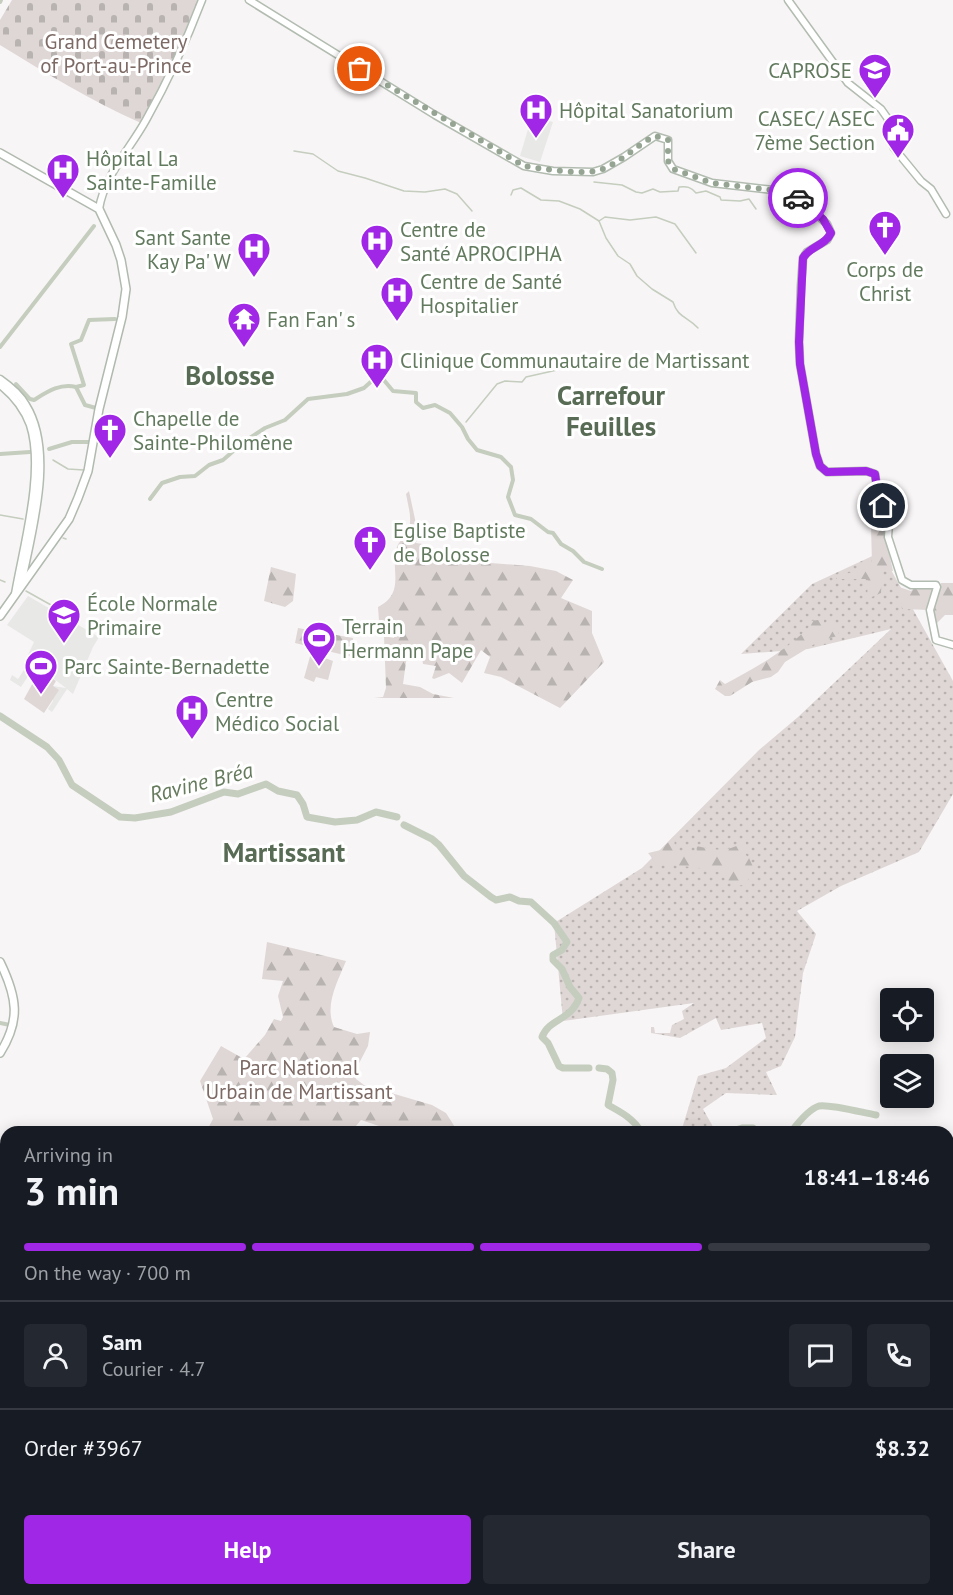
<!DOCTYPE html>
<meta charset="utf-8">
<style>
body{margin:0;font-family:"PT Sans",sans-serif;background:#242831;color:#f1f3f6;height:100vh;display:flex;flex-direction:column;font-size:22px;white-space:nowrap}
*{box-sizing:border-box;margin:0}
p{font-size:20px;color:#9ea1a6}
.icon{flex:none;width:33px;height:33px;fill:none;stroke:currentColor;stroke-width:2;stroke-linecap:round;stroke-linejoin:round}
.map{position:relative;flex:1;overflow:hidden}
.details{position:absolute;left:0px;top:1126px;width:954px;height:470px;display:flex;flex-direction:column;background:#171b24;border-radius:18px 18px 0 0;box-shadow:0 3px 15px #0003}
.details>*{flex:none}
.tools{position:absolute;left:880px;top:988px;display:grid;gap:12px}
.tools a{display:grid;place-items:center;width:54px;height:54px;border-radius:6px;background:#171b24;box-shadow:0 3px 15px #0003;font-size:30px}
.pin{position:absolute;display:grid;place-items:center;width:51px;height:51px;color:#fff;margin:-26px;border:3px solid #fff;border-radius:50%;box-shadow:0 2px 6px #0007}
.courier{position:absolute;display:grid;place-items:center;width:60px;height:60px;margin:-30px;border:4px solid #a127e6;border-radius:50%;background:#fff;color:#222;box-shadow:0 2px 8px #0007}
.headline em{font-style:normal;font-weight:800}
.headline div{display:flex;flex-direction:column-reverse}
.headline{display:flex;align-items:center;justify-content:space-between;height:102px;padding:0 24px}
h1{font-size:39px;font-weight:800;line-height:45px}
.bar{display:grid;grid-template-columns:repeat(4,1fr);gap:9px 6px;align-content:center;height:72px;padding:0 24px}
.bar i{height:8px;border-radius:4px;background:#363941}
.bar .active{background:#a127e6}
.bar p{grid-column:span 4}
.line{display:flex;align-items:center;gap:15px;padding:0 24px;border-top:2px solid #363941}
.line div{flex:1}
.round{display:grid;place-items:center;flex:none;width:63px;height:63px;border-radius:6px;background:#242831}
.action{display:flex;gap:12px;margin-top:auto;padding:12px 24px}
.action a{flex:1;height:69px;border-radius:6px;background:#a127e6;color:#fff;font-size:24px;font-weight:800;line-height:69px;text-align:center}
.action a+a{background:#242831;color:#f1f3f6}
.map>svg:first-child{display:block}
</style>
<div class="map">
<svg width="953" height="1595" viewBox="0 0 953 1595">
<defs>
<pattern id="grass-dots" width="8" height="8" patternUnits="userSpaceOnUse" patternTransform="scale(1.5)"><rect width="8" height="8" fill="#dfd7d6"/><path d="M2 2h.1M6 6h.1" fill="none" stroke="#b8b3b1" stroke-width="1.8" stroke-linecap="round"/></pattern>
<pattern id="forest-firs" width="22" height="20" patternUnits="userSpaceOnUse" patternTransform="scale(1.5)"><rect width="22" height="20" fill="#dfd7d6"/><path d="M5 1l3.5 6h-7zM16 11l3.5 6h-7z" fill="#b8b3b1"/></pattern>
<pattern id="cemetery-stones" width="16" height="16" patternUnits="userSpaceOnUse" patternTransform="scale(1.5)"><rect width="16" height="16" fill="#dfd7d6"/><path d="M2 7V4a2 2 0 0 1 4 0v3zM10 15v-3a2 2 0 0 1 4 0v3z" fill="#b8b3b1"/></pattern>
</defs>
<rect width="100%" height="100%" fill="#f8f5f6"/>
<!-- built -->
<g fill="#e8e8e7">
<path d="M532,116L553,122L540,162L520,156Z"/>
<path d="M28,596L99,637L93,647L73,694L67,689L52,712L48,709L53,701V686L66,688L41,669L37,677L30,673L21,687L10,680L12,675L18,679L32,658L28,655L34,642L7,625Z"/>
</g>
<!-- grass -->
<path fill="url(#grass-dots)" d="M881,552L953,681V794L919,852L841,886L797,911L816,934L803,973L795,1037L781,1066L766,1072L777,1095L726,1093L703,1109L716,1132H681L698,1076L726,1068L766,1038L762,1023L721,1030L716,1018L680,1038L651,1033V1027H654L655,1033H670L672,1025L684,1019L682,1011L694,1003L563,1021L554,923L642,868L759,750L798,717L891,629L808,649L741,654L812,584Z"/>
<!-- forest -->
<g fill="url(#forest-firs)">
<path d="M409,491L418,533L416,543C436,545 434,553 452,560L530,566L556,571L573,580L561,598L592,611V633L604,662L560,708L501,677L484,673L490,657L481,650L462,683L449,673L434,679L432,678L436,666L423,664L420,645L412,648V652L407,655L403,684L420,687L433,694L454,698H374L383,697L386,688L384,636L394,638L396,628L379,621L378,607C407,593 389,566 397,547C399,541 405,537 408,532C413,519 408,506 406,494Z"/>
<path d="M871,527L884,529L893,571H882L881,593L867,599L868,579H836L837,575L855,572L863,562H872Z"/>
<path d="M271,567L296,574L293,601L285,607L264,601Z"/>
<path d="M941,583H953V615H945L935,625L932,610Z"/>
<path d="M899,587L911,591L915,587H932L933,591L930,596L929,610L902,609Z"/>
<path d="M824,619V623L840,624L838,636L821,640L785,662L778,672L771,677L752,682L730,696H725L715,689L720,680L725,684C756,668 787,650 811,625V621Z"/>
<path d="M298,628L353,638L352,657L295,643Z"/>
<path d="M674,836L675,848L680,854L697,851L696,846C720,851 724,852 746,842L743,852L749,858L754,869L745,885L733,886L722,873L708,869L656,863L648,853L661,850Z"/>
<path d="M267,942L346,961C338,981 324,1005 334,1027L357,1034L370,1032L368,1046L354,1073L356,1079L364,1085L432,1105L446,1113L458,1132H397L361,1120L351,1132H206L213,1119L200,1081L221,1046L244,1059L265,1035L274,1019L281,1021L283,1017L278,996L283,981L262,979Z"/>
</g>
<!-- cemetery -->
<path fill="url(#cemetery-stones)" d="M12,0H199L178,53L141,123C91,101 46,73 0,45V20Z"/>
<!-- garden -->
<g fill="#dfd7d6">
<path d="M311,653L333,661L328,680L316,677L314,682L304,678Z"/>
<path d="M40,670L56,681L53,686L59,690L44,713L24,699Z"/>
</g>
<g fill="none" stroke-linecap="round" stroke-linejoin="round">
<!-- stream -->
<g stroke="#c4cdbe" stroke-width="1.5">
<path d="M294,151L313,154L338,171L365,178L404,191L425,192L445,189L457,194L472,211"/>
<path d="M594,182L622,185L636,192L642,193L653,189L660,192L678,191L679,187C687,186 691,187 696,193L706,191L720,197L721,200L740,201L749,199L756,209"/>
<path d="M511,195L513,190L521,188L541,200L559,201L580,209L599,221L605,217L630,220L656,217L675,224L696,253"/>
<path d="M599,221L606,238L618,256L630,264L637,276L652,289L673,302C678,318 687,316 698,328"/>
<path d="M466,422L497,384L505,381L522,382L526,377L566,368"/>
<path d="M53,460L68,469L84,470"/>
<path d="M0,515L23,519"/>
<path d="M63,538L66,539"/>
<path d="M0,580L5,582"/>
<path d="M26,591L60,610"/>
</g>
<!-- canal -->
<g stroke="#c4cdbe" stroke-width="4">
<path d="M0,2L1,0"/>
<path d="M0,347L94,226"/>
<path d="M16,384L30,399L34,400C47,392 60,383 76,387L85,405L96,408"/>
<path d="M76,387L84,385L71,344L81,340L89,320L115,319"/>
<path d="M49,449L72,442H90"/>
<path d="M0,454L30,452"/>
<path d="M150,499L162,483L180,477L195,476L209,465L223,460L245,441L265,428L285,420L308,399L347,394L364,388L375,378L383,379L393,391L416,393V402L423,408L435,405L450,413L462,427L468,439L477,450L501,457L511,467L513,480L508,497L515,515L531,519L548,532L553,533L561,544L573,551L584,562L602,569"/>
<path d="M0,1023L10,1025"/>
<path d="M0,1192L5,1196"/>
<path d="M0,1411L6,1413"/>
</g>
<!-- river -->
<g stroke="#c4cdbe" stroke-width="7">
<path d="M0,716L47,747L59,760L72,785L120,817L135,818L171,812L224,792L238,794L266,784L278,791L297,795L303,804L307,817L335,822L357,820L376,812L397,817"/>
<path d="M404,825L432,839L439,845L464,876L491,897L496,900L510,897L519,901L531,902L554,923L567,942L562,950L553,955V960L562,969L570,987L579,998C571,1021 549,1018 542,1037L548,1043L559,1066L563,1068H589"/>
<path d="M599,1068L607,1069L612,1073L613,1080L608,1105C621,1112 634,1119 641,1132"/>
<path d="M729,1132L742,1128H753L758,1132"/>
<path d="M791,1132C797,1124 809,1109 819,1106C830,1104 864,1113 876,1115"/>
</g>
<defs>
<g id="secondary">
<path d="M249,0L435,115L524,166L553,171L593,172L603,169L624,157L655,136L668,140V161L673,169L712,183L773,190L799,198L827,224L831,233L827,240L807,252L803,258L801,286L799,342L800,364L816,454L820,466L827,472L866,471L875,474L878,495L888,514L889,523L888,537L902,580L911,585H936L937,587L930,610L936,640L953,645"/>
<path d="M788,0L848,83L881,109L888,119L890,138L894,148L921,181L931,189L946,214"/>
<path d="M99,209C104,176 130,149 146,120C168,81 186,42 202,0"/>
<path d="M0,379C10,386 20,394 26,405C56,453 31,534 21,586"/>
<path d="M0,385C14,396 24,409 30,425C45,471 23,547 15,594"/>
</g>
<g id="primary">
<path d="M0,153L99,209L116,245L121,260L126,289L122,317L99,409L88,471L78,498L69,519L0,616"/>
<path d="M0,962C17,997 21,1020 0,1053"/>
</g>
</defs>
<!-- secondary casing -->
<use href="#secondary" stroke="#b2bcb0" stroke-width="9"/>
<!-- primary casing -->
<use href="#primary" stroke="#b1baaf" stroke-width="10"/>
<!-- secondary -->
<use href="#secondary" stroke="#fff" stroke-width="6"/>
<!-- primary -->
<use href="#primary" stroke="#fff" stroke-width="7"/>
</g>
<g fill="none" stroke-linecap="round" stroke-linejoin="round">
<!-- done -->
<path stroke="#96a593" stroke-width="6" stroke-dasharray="0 10.8" d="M360,69L524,166C544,169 585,176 603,169C622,161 637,145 655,136L668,140V161L673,169L712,183L772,190L798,198"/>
<!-- route -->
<path stroke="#a127e6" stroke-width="8" d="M798,198L823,219L831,233C825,246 810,246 803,258L799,342L800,364L816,454L820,466L827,472L866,471L875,474L878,495L883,506"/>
</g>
<!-- icons -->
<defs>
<symbol id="university-pin" viewBox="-11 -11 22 30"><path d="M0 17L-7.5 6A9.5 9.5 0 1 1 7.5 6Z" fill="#a127e6" stroke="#fff"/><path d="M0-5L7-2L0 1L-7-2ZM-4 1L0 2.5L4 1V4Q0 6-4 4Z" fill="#fff"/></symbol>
<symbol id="hospital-pin" viewBox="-11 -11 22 30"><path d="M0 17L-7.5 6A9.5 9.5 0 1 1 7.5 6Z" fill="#a127e6" stroke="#fff"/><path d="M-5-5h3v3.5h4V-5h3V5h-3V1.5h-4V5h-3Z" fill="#fff"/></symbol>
<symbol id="civic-pin" viewBox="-11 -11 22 30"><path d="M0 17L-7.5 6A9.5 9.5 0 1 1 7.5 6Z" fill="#a127e6" stroke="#fff"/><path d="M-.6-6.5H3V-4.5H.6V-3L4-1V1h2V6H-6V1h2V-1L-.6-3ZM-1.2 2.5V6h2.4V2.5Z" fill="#fff"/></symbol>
<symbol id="church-pin" viewBox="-11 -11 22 30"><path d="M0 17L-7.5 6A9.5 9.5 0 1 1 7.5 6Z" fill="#a127e6" stroke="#fff"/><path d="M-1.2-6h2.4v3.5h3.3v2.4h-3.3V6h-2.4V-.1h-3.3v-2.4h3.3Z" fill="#fff"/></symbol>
<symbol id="temple-pin" viewBox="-11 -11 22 30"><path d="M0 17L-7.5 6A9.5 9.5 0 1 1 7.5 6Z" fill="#a127e6" stroke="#fff"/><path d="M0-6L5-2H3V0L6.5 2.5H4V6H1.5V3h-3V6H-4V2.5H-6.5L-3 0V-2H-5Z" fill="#fff"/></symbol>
<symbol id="stadium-pin" viewBox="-11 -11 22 30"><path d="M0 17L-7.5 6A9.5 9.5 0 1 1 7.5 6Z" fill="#a127e6" stroke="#fff"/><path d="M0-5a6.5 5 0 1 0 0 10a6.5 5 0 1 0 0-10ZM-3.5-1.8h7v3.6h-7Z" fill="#fff"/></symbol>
</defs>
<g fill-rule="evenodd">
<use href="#university-pin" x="856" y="51" width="38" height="52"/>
<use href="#hospital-pin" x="517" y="91" width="38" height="52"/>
<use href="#civic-pin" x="879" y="111" width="38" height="52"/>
<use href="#hospital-pin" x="44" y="151" width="38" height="52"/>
<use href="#church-pin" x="866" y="208" width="38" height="52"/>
<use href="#hospital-pin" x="358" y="222" width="38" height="52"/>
<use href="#hospital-pin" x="235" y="230" width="38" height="52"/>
<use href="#hospital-pin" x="378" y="274" width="38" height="52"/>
<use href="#temple-pin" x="225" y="300" width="38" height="52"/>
<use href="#hospital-pin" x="358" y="341" width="38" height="52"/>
<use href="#church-pin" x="91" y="411" width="38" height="52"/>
<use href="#church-pin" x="351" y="523" width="38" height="52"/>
<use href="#university-pin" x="45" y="596" width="38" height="52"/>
<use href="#stadium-pin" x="300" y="619" width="38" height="52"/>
<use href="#stadium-pin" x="22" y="647" width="38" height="52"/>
<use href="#hospital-pin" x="173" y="692" width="38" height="52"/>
</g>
<g text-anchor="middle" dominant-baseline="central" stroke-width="6" stroke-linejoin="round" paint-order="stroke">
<!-- park labels -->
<g font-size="21" fill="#7d6a65" stroke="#fff">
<text x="116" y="41">Grand Cemetery<tspan x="116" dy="24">of Port-au-Prince</tspan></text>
<text x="299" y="1067">Parc National<tspan x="299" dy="24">Urbain de Martissant</tspan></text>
</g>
<!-- poi labels -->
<g font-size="21" fill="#627a5e" stroke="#fff" text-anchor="start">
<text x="852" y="70" text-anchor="end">CAPROSE</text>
<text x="559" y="110">Hôpital Sanatorium</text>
<text x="875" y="118" text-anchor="end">CASEC/ ASEC<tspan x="875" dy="24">7ème Section</tspan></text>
<text x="86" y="158">Hôpital La<tspan x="86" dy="24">Sainte-Famille</tspan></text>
<text x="400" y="229">Centre de<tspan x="400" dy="24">Santé APROCIPHA</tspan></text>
<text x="231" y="237" text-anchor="end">Sant Sante<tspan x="231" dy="24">Kay Pa' W</tspan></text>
<text x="885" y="269" text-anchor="middle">Corps de<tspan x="885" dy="24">Christ</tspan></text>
<text x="420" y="281">Centre de Santé<tspan x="420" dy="24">Hospitalier</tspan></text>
<text x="267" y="319">Fan Fan' s</text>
<text x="400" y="360">Clinique Communautaire de Martissant</text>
<text x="133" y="418">Chapelle de<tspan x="133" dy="24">Sainte-Philomène</tspan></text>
<text x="393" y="530">Eglise Baptiste<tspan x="393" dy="24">de Bolosse</tspan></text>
<text x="87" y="603">École Normale<tspan x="87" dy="24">Primaire</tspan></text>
<text x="342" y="626">Terrain<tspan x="342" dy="24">Hermann Pape</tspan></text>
<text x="64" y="666">Parc Sainte-Bernadette</text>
<text x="215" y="699">Centre<tspan x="215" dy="24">Médico Social</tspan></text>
</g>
<!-- water labels -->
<g font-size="22" font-style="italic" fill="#667b5d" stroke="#fff">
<text transform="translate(201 782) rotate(-14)">Ravine Bréa</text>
</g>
<!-- district labels -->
<g font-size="27" font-weight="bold" fill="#586b54" stroke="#fff">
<text x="230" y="375">Bolosse</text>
<text x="611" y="395">Carrefour<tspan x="611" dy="31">Feuilles</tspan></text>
<text x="284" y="852">Martissant</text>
</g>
</g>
</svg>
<div class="tools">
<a><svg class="icon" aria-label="locate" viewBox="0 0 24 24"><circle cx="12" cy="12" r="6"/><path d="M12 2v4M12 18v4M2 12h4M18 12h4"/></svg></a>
<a><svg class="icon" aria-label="layers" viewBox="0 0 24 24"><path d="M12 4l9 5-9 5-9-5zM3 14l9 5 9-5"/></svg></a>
</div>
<div class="pin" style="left:360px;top:69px;background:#ea580c"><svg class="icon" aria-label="bag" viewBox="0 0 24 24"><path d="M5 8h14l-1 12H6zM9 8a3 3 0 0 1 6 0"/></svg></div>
<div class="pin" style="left:883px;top:506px;background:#1f2937"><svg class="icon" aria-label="home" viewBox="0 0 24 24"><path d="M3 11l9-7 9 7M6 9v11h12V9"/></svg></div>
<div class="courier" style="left:798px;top:198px"><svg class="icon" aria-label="car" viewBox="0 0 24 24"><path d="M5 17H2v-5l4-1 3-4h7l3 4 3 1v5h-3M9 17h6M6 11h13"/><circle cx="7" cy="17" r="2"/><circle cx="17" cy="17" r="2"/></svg></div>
<section class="details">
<div class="headline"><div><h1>3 min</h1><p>Arriving in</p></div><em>18:41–18:46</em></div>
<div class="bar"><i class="active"></i><i class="active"></i><i class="active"></i><i></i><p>On the way · 700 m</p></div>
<div class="line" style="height:108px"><a class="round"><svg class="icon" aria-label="person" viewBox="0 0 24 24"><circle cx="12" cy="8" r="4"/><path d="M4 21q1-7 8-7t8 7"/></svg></a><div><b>Sam</b><p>Courier · 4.7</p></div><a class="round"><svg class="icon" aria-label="chat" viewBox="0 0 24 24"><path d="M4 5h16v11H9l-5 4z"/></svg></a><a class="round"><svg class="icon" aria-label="phone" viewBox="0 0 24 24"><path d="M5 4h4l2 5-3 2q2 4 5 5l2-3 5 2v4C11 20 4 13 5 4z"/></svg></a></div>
<div class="line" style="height:78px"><div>Order #3967</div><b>$8.32</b></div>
<div class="action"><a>Help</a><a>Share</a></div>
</section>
</div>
